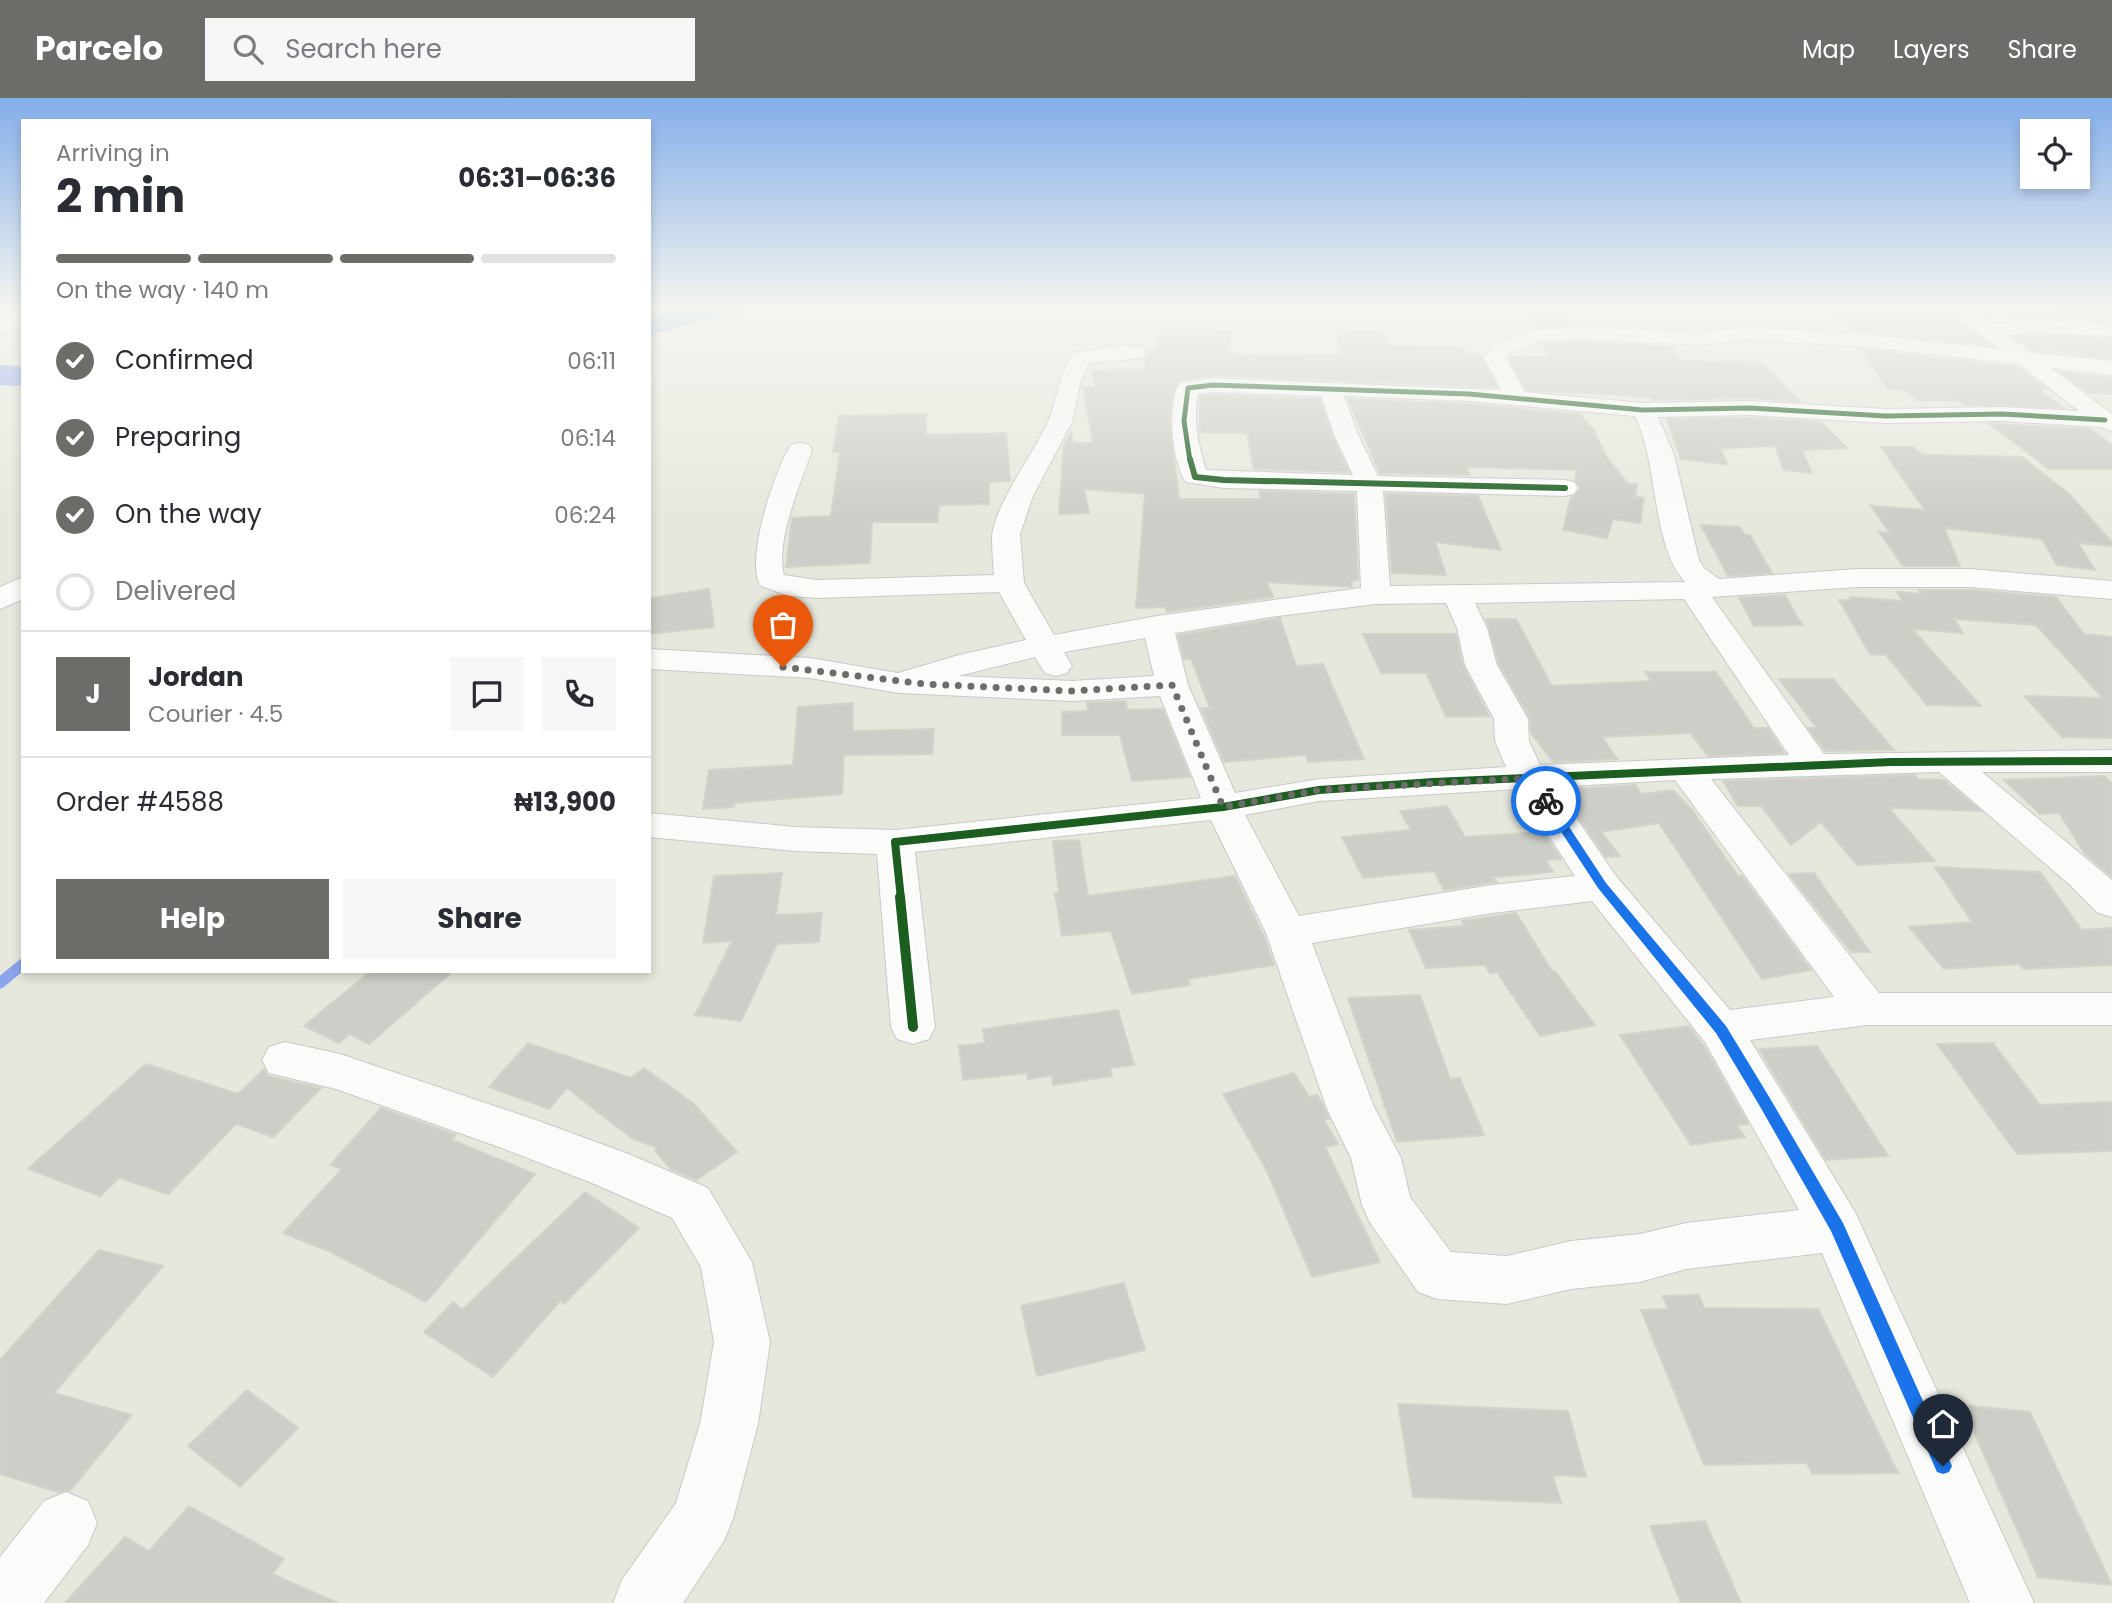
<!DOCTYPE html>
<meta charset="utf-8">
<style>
body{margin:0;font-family:Poppins,sans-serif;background:#f7f7f7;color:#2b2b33;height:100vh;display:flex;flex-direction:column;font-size:26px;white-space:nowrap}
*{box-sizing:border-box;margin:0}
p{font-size:23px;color:#7c7c81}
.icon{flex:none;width:38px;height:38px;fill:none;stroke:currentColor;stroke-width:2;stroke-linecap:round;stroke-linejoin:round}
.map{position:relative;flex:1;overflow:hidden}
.details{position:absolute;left:21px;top:21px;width:630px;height:854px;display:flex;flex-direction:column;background:#fff;border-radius:0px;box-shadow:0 4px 10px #0003}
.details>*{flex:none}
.tools{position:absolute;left:2020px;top:21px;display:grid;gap:14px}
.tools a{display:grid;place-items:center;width:70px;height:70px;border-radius:0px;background:#fff;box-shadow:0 4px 10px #0003;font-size:35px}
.pin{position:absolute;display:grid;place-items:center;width:60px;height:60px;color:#fff;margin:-72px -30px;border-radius:50% 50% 50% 0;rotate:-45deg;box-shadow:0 0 7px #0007}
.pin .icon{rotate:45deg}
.courier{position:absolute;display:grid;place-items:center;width:70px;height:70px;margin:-35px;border:5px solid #1a73e8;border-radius:50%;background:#fff;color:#222;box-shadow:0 2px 9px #0007}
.summary em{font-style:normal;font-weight:700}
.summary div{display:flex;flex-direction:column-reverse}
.summary{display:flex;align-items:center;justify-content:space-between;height:119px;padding:0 35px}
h1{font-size:46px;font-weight:700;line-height:52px}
.bar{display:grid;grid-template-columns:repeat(4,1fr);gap:10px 7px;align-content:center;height:84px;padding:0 35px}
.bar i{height:9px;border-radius:5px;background:#e1e1e2}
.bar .on{background:#6c6c68}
.bar p{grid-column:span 4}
.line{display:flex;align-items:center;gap:18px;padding:0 35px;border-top:2px solid #e1e1e2}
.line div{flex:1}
.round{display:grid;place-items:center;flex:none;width:74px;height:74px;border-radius:0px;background:#f7f7f7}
ol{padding:0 35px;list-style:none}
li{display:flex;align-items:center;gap:21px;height:77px}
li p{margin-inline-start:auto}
li .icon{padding:7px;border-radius:50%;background:#6c6c68;color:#fff;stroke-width:4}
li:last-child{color:#7c7c81}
li i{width:38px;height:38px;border:4px solid #e1e1e2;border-radius:50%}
.button{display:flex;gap:14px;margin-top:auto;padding:14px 35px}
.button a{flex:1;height:80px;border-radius:0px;background:#6c6c68;color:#fff;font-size:28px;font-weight:700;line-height:80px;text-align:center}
.button a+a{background:#f7f7f7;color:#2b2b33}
header{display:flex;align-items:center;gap:42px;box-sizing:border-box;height:98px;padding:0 35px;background:#6c6c68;color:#fff}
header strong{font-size:33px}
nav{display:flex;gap:38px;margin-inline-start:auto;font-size:24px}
.search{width:490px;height:63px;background:#f7f7f7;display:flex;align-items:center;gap:18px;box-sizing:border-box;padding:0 24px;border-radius:0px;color:#7c7c81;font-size:26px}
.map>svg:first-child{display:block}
</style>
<header>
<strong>Parcelo</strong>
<div class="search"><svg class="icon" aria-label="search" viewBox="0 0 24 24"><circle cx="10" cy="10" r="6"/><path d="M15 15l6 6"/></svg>Search here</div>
<nav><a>Map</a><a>Layers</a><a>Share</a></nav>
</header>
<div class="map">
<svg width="2112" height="1505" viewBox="0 0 2112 1505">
<rect width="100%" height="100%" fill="#e7e8dd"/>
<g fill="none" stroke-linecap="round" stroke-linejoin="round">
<!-- stream -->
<path stroke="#8ba4ee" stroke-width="11" d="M0,885L23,866"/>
<!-- river -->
<g fill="#8ba4ee" fill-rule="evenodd">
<path d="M682,209H744L739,215L685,227L649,238V219Z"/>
<path d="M0,267L23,268V288L0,287Z"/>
</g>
</g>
<!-- building -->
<g fill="#cdcec7" stroke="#d2d3ca" stroke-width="2">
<path d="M2112,211V223L2022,221L2015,216Z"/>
<path d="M1838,214L1894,218L1891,214L1951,218L1991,247L1851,233Z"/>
<path d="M1530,215L1563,216L1569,227L1537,229Z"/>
<path d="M1162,231L1232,233L1229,256L1265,258L1340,257L1336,232L1386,234L1389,248L1461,249L1465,256L1483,257L1482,261L1497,289L1213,277L1180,282L1173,294L1169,320L1179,401H1261L1259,393L1354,396L1358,482L1351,483L1352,489L1267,484L1273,499L1167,514L1165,509L1136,510L1145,396L1084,391L1089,415L1059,416L1064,346L1071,335L1073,345H1093L1083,289H1096L1092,273L1146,271L1144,262L1148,256L1147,252H1156Z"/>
<path d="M2035,237L2112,241V260L2032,252L2015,239Z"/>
<path d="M1584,244L1672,249L1682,263L1760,264L1800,303L1749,300L1652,302L1650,299L1527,292L1509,260L1511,258L1551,259L1542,245Z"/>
<path d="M1862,251L2018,269L2048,292H2040L2063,310L1965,307L1961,303L1918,302L1906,292L1888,291Z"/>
<path d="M2060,274L2112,280V296L2088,294Z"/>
<path d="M1213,297L1319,301L1333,340L1349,374L1254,371L1247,335L1200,334V298Z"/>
<path d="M1348,301L1469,306L1580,316L1593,331L1607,360L1628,386H1637L1635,399L1644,400L1640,425L1613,421L1607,440L1563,432L1571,399L1580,391L1575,382L1577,372L1466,369L1470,377L1380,375Z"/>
<path d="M926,316V337L1006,335L1010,383L989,384V406L939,407L937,424H872L870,465L786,469L792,420L831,418L840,354H833L839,318Z"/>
<path d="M1749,320L1821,324L1847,350L1802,352L1812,375L1784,372L1775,348L1720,350L1727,366L1681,361L1667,321Z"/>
<path d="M1990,326L2091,331L2112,347V371H2049Z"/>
<path d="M1881,349H1913L1923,357L2022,359L2069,396L2112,444V448L2078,445L2095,472L2057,467L2042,441L1944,430L1960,468H1903L1879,434L1890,435L1871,408L1925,412Z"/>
<path d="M1386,396L1478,398L1501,452L1435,444L1446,477L1392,475Z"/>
<path d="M1701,427L1740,429L1745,437H1750L1772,475L1728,478Z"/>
<path d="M709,491L714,529L649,536V500Z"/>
<path d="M1919,492H1970L2056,499L2084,536L2112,539V640L2062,639L2024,598L2103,600L2036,527L1954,521L1963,535L1912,531L1981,608L1927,607L1886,557L1870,556L1839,502H1851L1850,499L1903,503L1897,494L1922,496Z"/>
<path d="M1785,497L1802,527L1754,528L1739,500Z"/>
<path d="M1280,520L1296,568L1323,566L1364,661L1308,664L1306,657L1224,664L1201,610H1210L1191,561H1184L1178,537Z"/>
<path d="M1486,521H1516L1552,588L1651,583L1645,574H1716L1754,630H1768L1784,655L1708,658L1690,635L1602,639L1617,661L1553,664L1531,635L1530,620L1499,566Z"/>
<path d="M1363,536H1456L1463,568L1489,618L1446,619L1426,575H1381Z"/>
<path d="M1779,581H1833L1894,652L1825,653L1808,630H1817Z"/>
<path d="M1126,603L1127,612L1163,611L1190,679L1132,683L1120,637H1062V614L1088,613L1087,605Z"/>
<path d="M853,605V633L934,631L932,656L844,657L842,696L735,705L734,709L703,711L709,672L793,667L798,609Z"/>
<path d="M1915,677L1918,681L1944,682L1981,713L1889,710L1935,763L1857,767L1821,724L1791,747L1761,708H1738L1723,683Z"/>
<path d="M2104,678L2112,685V779L2085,756L2059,715L2040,716L2004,682Z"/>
<path d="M1635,687L1642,696L1673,692L1692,712L1738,778H1742L1811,872L1762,881L1659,725L1601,734L1620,758L1606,759L1568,704L1582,703L1573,691Z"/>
<path d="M1447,708L1465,739L1543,734L1561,761L1546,762L1553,774L1493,779L1497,784L1444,792L1434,773L1363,780L1342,739L1411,732L1400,713Z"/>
<path d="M1079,742L1088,798L1235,778L1265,841L1274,867L1188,881L1190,887L1132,896L1111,833L1062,838L1055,795H1059L1053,743Z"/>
<path d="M1935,769L2040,774L2082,832L2112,830V867L2024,871L2019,866L1944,871L1909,829L1972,824Z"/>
<path d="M782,775L776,817L822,815L819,844L777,846L741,923L695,917L732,843L703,845L714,778Z"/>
<path d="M1814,775L1870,854H1851L1789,776Z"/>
<path d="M1516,815L1552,873H1555L1595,927L1540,938L1497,874L1490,875L1485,867L1426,870L1409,832L1464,828L1462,823Z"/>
<path d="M371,873H453L369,946L349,936L339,945L304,928Z"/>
<path d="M1420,897L1450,981L1460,980L1484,1037L1397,1044L1348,900Z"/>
<path d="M1118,912L1134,967L1110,970L1112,978L1053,987L1052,977L1028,981L1027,975L963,982L959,948L985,945L983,931Z"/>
<path d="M1689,928L1707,953L1748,1026L1736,1027L1745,1039L1691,1047L1620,937Z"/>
<path d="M528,945L631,980L644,970L694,1006L737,1054L696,1082L671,1071L655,1053L656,1049L633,1041L567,990L549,1011L489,989Z"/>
<path d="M1993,945L2040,1007L2112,1004V1053L2017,1056L1937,946Z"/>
<path d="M1817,948L1888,1058L1826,1062L1759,951Z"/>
<path d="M146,966L238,996L264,971L268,978L321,990L273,1039L236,1026L168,1096L119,1080L100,1098L28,1071Z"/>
<path d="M1294,975L1309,999L1317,997L1322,1005L1329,1021L1324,1022L1338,1046L1325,1049L1380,1164L1312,1179L1267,1073L1223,996Z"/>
<path d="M381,1010L456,1037L452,1042L535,1076L426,1204L329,1153L283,1135L342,1071L330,1067Z"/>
<path d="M585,1094L639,1130L564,1206L560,1203L493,1279L424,1234L453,1204L462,1212Z"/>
<path d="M99,1152L163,1168L54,1295L132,1317L70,1393L58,1394L0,1376V1262Z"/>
<path d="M1124,1185L1145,1252L1037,1278L1021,1208Z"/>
<path d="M1699,1197L1704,1210L1818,1211L1898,1375L1812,1376L1807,1365L1704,1367L1641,1212L1668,1211L1663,1198Z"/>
<path d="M247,1292L298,1330L240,1389L188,1348Z"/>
<path d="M1398,1306L1568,1313L1586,1379L1553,1377L1561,1405L1413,1399Z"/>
<path d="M1962,1307L2030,1314L2112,1487L2038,1479Z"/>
<path d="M189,1408L284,1461L272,1476L338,1505H65L125,1439L149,1453Z"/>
<path d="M1705,1423L1741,1505H1681L1650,1428Z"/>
</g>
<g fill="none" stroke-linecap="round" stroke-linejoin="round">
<defs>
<g id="minor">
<path d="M1943,209H1967L1994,226L2035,222L2112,226V238L2035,234L2008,237L2031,255L2112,263V277L2051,270L2112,316V333L2099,329L2002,323L1886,325L1749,317L1658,319L1674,357L1699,462L1704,470L1719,481L1857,471H1970L2112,483V501L1970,489H1857L1712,499L1824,656L2112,652V674H1982L2112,782V819L2098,815L2070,787L1939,674L1711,681L1879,895H2112V927H1867L1750,942L1855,1114L2034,1505H1970L1822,1155L1686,1171L1640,1184L1571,1191L1507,1206L1437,1201L1418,1194L1369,1123L1362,1107L1351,1060L1327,1011L1266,835L1211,722L915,754L935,929L929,941L913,946L897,941L891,929L877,756L795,753L649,739V715L795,729L895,732L1201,700L1160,598L1072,603L899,595L810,580L649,571V551L810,560L898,575L959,557L1026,542L999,494L817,500L789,498L761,488C744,464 775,371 791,347L800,345L809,347L812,352C801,385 775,443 784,477L817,482L994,477C993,464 992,451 992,439C994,408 1033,356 1047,326C1058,303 1058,278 1073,255L1119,248L1143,250L1146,255L1143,260L1089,265L1080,286L1072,324L1033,398L1020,436L1024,485L1054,537L1157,518L1361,490L1357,393L1224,390L1186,384C1172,365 1166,305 1180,285L1213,280L1501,292L1484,260L1494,247L1534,232L1584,229L1700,235L1745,229L1869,237L2000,251ZM1584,241L1700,247L1745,241L1869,249L2019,266L2079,313L2002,309L1886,311L1749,303L1643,305L1525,294L1506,260L1509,255L1544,242ZM1213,294L1321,298L1335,339L1353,377L1206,372C1198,347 1193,322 1198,296ZM1344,298L1469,303L1635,318C1659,366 1651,447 1685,484L1390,488L1383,393L1565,398L1574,396L1578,390L1574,384L1565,382L1378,378L1359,339ZM1684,501L1789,657L1540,667L1529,643L1528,621L1497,567L1487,530L1475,505ZM1446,505L1457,530L1465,567L1494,621L1495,643L1506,669L1319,681L1235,695L1188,587L1175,535L1270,519L1376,506ZM1145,540L1154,578L1072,583L958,578L1035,559L1045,575L1056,578L1067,575L1072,568L1064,554ZM1675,682L1834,899L1730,912L1616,778L1555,689ZM1519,691L1575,778L1492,787L1299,818L1245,717L1319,703ZM1592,803L1705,944L1799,1112L1686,1125L1640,1136L1571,1143L1507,1158L1451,1154L1410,1099L1401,1060L1374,1009L1312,845L1492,815Z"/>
<path d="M23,210V225L0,237V222Z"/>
<path d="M23,479V501L0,511V489Z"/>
<path d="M285,944L340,956L533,1021L626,1055L708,1090L752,1164L770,1244L758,1326L733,1421L724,1443L683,1505H613L622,1482L676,1405L700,1326L714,1244L701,1169L672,1120L592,1085L499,1049L336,991L269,975L262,962L269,949Z"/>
<path d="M66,1394L88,1403L97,1425L88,1447L44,1505H0V1459L44,1403Z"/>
</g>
</defs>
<!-- minor casing -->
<use href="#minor" stroke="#c8c8c7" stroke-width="2"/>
<!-- minor -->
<use href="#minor" fill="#fbfcfa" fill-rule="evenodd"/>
<defs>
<path id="cycleway-far3" d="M1190,363L1184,323L1188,290L1213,287L1469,296L1643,312L1749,310L1886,318L2002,316L2105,322"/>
<path id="cycleway-far2" d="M1190,361L1195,379L1224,382L1565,390"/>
<path id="cycleway-far1" d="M901,801L895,744L1223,709L1319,692L1433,684L1891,664L2112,663"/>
<path id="cycleway" d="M900,799L913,929"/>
</defs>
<!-- cycleway-far3 casing -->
<use href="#cycleway-far3" stroke="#fff" stroke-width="8"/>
<!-- cycleway-far2 casing -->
<use href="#cycleway-far2" stroke="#fff" stroke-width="10"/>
<!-- cycleway-far1 casing -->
<use href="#cycleway-far1" stroke="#fff" stroke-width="12"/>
<!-- cycleway casing -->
<use href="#cycleway" stroke="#fff" stroke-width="15"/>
<!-- cycleway-far3 -->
<use href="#cycleway-far3" stroke="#1b5e20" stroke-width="5"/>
<!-- cycleway-far2 -->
<use href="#cycleway-far2" stroke="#1b5e20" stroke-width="6"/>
<!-- cycleway-far1 -->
<use href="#cycleway-far1" stroke="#1b5e20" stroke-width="8"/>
<!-- cycleway -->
<use href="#cycleway" stroke="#1b5e20" stroke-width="10"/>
</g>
<!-- sky -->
<linearGradient id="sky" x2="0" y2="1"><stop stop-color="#83aeea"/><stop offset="0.5" stop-color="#f4f5f0"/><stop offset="1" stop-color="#f4f5f0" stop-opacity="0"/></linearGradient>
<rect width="2112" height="420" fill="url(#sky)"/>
<!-- route -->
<path fill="#1a73e8" d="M1546,699L1550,700L1606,785L1726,928L1768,997L1843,1125L1949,1361L1952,1368L1949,1374L1943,1376L1937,1374L1831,1133L1758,1005L1716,935L1598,790L1541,703Z"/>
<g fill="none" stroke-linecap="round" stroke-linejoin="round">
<!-- done -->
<path stroke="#6c6c68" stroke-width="7" stroke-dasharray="0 12.6" d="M783,569L924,586L1072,593L1172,587L1223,709L1319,692L1531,680L1546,703"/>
</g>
</svg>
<div class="tools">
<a><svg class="icon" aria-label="locate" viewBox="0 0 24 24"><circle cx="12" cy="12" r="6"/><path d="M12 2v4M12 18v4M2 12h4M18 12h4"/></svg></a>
</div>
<div class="pin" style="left:783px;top:569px;background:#ea580c"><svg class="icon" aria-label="bag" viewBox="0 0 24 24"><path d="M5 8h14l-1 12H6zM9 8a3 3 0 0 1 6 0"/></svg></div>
<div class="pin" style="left:1943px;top:1368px;background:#1f2937"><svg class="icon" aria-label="home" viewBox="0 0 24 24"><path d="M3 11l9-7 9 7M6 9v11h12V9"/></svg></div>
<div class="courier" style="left:1546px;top:703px"><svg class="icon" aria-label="bike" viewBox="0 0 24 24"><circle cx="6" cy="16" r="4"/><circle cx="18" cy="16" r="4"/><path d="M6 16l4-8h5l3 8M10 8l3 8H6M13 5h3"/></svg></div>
<section class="details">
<div class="summary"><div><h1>2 min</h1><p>Arriving in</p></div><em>06:31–06:36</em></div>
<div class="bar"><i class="on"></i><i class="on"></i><i class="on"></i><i></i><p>On the way · 140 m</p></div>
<ol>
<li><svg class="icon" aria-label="check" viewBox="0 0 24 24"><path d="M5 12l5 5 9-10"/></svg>Confirmed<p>06:11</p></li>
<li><svg class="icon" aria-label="check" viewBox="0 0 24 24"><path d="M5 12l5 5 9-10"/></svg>Preparing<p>06:14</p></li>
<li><svg class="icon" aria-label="check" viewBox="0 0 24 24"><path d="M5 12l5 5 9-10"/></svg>On the way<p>06:24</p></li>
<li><i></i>Delivered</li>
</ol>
<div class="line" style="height:126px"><b class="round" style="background:#6c6c68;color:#fff">J</b><div><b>Jordan</b><p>Courier · 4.5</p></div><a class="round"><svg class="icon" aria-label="chat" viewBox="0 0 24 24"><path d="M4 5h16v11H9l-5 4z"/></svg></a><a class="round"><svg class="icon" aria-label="phone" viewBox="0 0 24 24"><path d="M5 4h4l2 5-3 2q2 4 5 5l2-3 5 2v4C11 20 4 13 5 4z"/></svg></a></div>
<div class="line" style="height:91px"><div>Order #4588</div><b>₦13,900</b></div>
<div class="button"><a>Help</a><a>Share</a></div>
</section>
</div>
